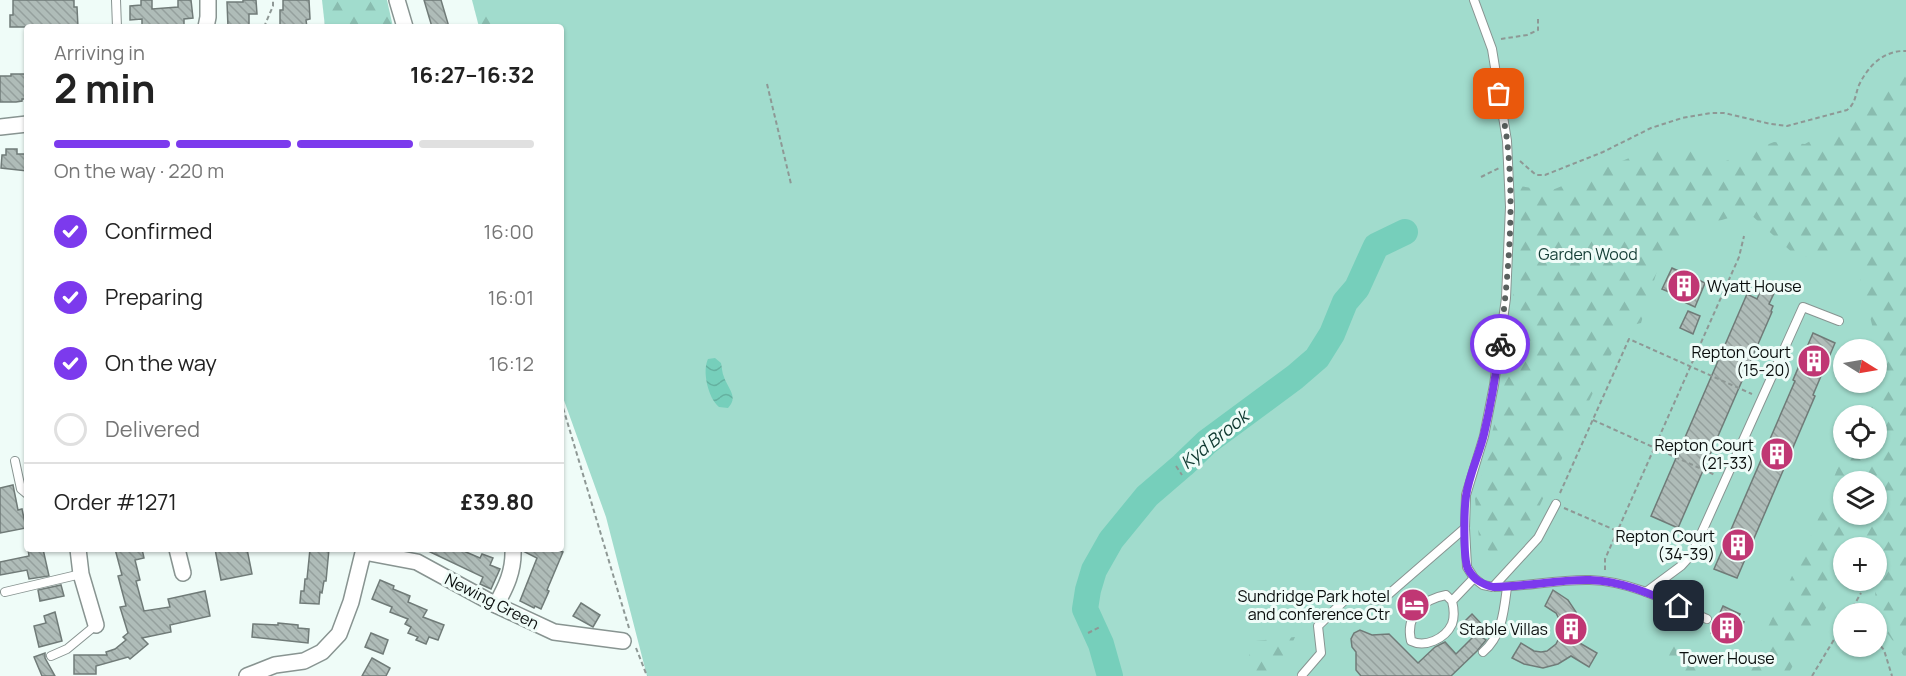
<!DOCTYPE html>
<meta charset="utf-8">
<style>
body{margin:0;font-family:Manrope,sans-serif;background:#f2f2f2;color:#222;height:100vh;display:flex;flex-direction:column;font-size:22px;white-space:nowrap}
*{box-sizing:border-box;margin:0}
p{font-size:20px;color:#767676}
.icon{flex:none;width:33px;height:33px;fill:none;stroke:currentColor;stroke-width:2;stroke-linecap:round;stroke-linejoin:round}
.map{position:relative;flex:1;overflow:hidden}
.drawer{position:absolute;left:24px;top:24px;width:540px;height:528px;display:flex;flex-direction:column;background:#fff;border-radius:6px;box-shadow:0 2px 4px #0004}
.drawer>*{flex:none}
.needle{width:39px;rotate:101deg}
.tools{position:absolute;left:1833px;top:339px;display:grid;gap:12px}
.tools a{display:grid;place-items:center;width:54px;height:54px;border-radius:50%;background:#fff;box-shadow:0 2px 4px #0004;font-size:30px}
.pin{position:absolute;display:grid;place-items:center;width:51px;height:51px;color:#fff;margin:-26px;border-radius:12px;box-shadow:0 3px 9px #0006}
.courier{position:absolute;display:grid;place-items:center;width:60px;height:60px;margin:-30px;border:4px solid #7c3aed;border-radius:50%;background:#fff;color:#222;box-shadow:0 2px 8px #0007}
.head em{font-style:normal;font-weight:700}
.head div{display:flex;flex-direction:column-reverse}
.head{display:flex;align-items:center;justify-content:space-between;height:102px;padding:0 30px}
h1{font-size:39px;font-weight:700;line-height:45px}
.bar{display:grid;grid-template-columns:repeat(4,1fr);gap:9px 6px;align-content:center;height:72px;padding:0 30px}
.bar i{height:8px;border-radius:4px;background:#e0e0e0}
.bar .on{background:#7c3aed}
.bar p{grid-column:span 4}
.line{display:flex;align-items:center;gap:15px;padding:0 30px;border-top:2px solid #e0e0e0}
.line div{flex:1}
ol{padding:0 30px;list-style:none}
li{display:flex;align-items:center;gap:18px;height:66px}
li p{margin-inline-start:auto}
li .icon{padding:6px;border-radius:50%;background:#7c3aed;color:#fff;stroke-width:4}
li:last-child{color:#767676}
li i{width:33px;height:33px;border:3px solid #e0e0e0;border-radius:50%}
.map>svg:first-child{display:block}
</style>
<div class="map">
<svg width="1906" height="676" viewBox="0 0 1906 676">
<defs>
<pattern id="forest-firs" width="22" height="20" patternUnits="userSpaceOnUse" patternTransform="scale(1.5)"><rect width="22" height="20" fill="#a1dccd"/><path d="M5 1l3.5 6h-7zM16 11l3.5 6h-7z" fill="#89bcaf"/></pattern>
<pattern id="water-waves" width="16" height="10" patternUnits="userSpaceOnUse" patternTransform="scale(1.5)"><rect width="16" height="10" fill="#76cfbb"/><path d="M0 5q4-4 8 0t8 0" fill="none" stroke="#65b1a0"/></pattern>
<pattern id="building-back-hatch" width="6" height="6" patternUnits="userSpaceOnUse" patternTransform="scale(1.5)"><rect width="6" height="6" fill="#afbcb8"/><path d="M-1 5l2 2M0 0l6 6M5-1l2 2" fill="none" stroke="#95a09d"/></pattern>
</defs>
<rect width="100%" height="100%" fill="#effcf8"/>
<!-- grass -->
<path fill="#a1dccd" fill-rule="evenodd" d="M481,0H1906V676H647L606,517L561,392V27H487ZM1844,350H1876V382H1844ZM1844,416H1876V448H1844ZM1844,482H1876V514H1844ZM1844,548H1876V580H1844ZM1844,614H1876V646H1844Z"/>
<!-- forest -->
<g fill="url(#forest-firs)" fill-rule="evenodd">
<path d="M322,0H387L393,27H325Z"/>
<path d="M472,0H495V27H479Z"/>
<path d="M1906,74V659L1877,619L1876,614L1875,613L1876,548H1844L1843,578L1787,676H1745L1814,529L1845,449L1876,448V416L1858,415L1870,383L1876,382L1877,366L1880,356L1859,274L1850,255L1797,257L1748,212L1699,227L1661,258L1641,323L1624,327L1524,539L1494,558L1479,538L1475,499L1505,382L1521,215L1520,186L1550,191L1646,151L1700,146L1718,164L1774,142L1805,144L1861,112L1885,83ZM1844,482H1876V514H1844Z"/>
<path d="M1675,633L1704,663L1706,676H1658L1665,671Z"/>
<path d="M1295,637L1278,676H1241L1255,641Z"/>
</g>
<!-- water -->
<path fill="url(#water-waves)" d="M715,358L721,363C722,367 722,373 724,377C728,389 739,397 728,408L719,407C708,398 702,371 708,359Z"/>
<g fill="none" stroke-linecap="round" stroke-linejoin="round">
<!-- river -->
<path stroke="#76cfbb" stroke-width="26" d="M1110,676L1101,644L1085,609L1088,590L1094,570L1111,540L1147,496L1183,465L1207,442L1295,377L1317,358L1332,334L1345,302L1357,288L1376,246L1405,232"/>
</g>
<!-- building -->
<g fill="url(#building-back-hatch)" stroke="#707b78" stroke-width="1.5">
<path d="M13,0H74V7H77L78,27H10V15H13Z"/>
<path d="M141,0H152V9L178,7V0H191L193,18L184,19V27H142V19L130,20V6L141,5Z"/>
<path d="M243,0H256L257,14H249V27H228L227,2H243Z"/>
<path d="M283,0H309L310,19L306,20L307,27H280V10H283Z"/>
<path d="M424,0H441L449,27H432Z"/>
<path d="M11,74H27V99H22V101L16,102H0V76H11Z"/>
<path d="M6,149H17V154H27V171L1,168L2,155H6Z"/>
<path d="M1672,268L1683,273L1684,270L1696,275L1695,278L1705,283L1695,307L1673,297L1674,294L1662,289Z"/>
<path d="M1764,283L1776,289L1769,304L1773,306L1771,311L1772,312L1678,528L1651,516L1747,294L1757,299Z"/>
<path d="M1688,311L1700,316L1693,334L1680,328Z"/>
<path d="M1813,333L1835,343L1813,395L1815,396L1737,578L1714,569L1795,381L1793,380Z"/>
<path d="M13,485L18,510L22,509L26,528L0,533V488Z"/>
<path d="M28,549H43L49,576L29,579L27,570L0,575V562L29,556Z"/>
<path d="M115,549H142L144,558L135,560L140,580L136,581L144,611L170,607L168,599L205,591L210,616L170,625L171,632L142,638L148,644L130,659L128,657L96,666V674H74V655H107L106,652L115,649L126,640L123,637L128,633L120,607L126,606L118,576L122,575Z"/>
<path d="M215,549H247L252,574L221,580Z"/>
<path d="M310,549H329L326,581H324L322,593L320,592L319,604L300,603L301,591H304L305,579H307Z"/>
<path d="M424,549H459L480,558L482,554L493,558L490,565L500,569L491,589L480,584L483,577Z"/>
<path d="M523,549H556L563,552L547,590L549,591L541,609L535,606L534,608L520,601L537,558L523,551Z"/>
<path d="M380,580L394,586L393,589L410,596L408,602L427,610L423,617L444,625L438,640L429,637L426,644L416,640L418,637L408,633L411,627L405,624L408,619L390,612L392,607L372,599Z"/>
<path d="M61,585L64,596L40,601L38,590Z"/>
<path d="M1553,590L1568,600L1576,612L1580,625L1578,642L1597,653L1589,667L1571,656L1558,664L1543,668L1524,664L1512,658L1521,643L1534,651L1541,652L1547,651L1556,644L1562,632V625L1556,613L1545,606Z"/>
<path d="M581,603L600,615L593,627L573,616Z"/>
<path d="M1723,606L1740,614L1737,619L1744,622L1734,643L1711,633Z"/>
<path d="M55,612L62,641L39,647L34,626L46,623L44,616Z"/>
<path d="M1472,614L1489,632L1483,638L1486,640L1477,651L1451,676H1361L1356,670V652L1352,647L1351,639L1354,633L1360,630L1372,635L1389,634L1418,663L1435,647L1445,642L1456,654L1473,637L1461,625Z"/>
<path d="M278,623L298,625V628L309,629L308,643L252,637L253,624L278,625Z"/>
<path d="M371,633L388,640L383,654L365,647Z"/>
<path d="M45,653V658L55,676H42L34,657Z"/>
<path d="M372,658L390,668L386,676H362Z"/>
</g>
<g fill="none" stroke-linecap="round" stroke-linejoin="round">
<defs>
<g id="lane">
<path d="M116,0L117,27"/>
<path d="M1474,0L1492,49L1507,141L1510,207L1506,298L1494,385L1484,436L1466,495L1465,528L1467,567L1474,578L1483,585L1493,587C1525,587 1558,579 1590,580C1631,581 1670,602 1707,619"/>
<path d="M15,461L21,489L27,494"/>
<path d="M1493,587L1538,538L1556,504"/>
<path d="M5,592L81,574"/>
<path d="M1646,592L1681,566L1692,554L1803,307L1839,321"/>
<path d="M1452,601L1446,595C1423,599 1405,616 1411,641C1425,648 1445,639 1452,624C1455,616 1454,609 1452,601L1474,578"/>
<path d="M1483,652C1502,636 1504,611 1507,587"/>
<path d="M51,656L67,649L96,625"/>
<path d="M1302,675L1321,653L1318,626L1347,598L1382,600L1465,528"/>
</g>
<g id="street">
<path d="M397,0L405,27"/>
<path d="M206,27L208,17V0"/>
<path d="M0,127L27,124"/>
<path d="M78,549L81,574L96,625"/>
<path d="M177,549L183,573"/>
<path d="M364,552L417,562L496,605L554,632L623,641"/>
<path d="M496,605C506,587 514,571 513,549"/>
<path d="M247,676L275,665L304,661L322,652L339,634L351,602L364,549"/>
</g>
</defs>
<!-- lane casing -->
<use href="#lane" stroke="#889491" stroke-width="10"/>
<!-- street casing -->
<use href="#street" stroke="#889491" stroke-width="18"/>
<!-- path -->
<g stroke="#8e9895" stroke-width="2" stroke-dasharray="4.5 3" stroke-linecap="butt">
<path d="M264,27L273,6V0"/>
<path d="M1501,39L1527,35L1538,30V17"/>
<path d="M767,84L791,184"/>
<path d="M1520,161L1536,175H1545L1603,152L1651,128L1682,118L1711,113H1724L1771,124L1787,126L1847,110C1856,103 1855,95 1859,85C1868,66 1884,50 1906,51"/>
<path d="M1481,177L1499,168"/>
<path d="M561,401L629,628"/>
<path d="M1593,420L1715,475"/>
<path d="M1176,466L1182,475"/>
<path d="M1560,493L1629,339L1752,394"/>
<path d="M1564,508L1617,531"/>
<path d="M1605,570V559L1739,257L1744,236"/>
<path d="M1849,614L1861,593"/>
<path d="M1088,633L1100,627"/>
<path d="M1876,640L1884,650L1892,676"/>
<path d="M636,648L647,676"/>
<path d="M1812,676L1844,623"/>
</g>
<!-- lane -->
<use href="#lane" stroke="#fff" stroke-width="8"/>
<!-- street -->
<use href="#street" stroke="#fff" stroke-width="15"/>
</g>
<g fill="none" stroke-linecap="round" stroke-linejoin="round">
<!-- done -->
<path stroke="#5a615f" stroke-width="6" stroke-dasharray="0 10.8" d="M1499,94C1502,110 1505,125 1507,140C1515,208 1508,277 1500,344"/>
<!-- route -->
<path stroke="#7c3aed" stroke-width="8" d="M1500,344C1496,374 1491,404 1484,434C1479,455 1469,475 1466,496C1464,509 1463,559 1468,569C1474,580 1482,584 1493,587C1526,587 1558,579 1590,580C1622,581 1651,594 1679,606"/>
</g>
<!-- icons -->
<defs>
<symbol id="building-disc" viewBox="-11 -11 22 22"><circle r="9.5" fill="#c03774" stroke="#effcf8"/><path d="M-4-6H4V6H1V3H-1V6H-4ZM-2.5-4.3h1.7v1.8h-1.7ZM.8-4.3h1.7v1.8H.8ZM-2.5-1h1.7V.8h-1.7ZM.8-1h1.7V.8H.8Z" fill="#fff"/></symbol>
<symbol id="hotel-disc" viewBox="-11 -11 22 22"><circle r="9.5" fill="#c03774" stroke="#effcf8"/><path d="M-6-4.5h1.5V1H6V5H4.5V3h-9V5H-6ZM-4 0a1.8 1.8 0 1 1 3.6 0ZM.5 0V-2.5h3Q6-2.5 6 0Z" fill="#fff"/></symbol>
</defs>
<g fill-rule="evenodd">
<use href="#building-disc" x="1665" y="267" width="38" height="38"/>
<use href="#building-disc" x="1795" y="342" width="38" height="38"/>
<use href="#building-disc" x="1758" y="435" width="38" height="38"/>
<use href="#building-disc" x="1719" y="526" width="38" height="38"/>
<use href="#hotel-disc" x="1394" y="586" width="38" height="38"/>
<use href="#building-disc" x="1708" y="609" width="38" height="38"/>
<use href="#building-disc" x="1552" y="610" width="38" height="38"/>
</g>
<g text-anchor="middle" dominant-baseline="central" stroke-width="6" stroke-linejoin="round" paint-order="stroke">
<!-- park labels -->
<g font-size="16" fill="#153e36" stroke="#effcf8">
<text x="1588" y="254">Garden Wood</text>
</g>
<!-- poi labels -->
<g font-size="16" fill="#0a0e0d" stroke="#effcf8" text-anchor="end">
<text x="1707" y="286" text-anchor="start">Wyatt House</text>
<text x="1791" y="352">Repton Court<tspan x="1791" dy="18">(15-20)</tspan></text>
<text x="1754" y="445">Repton Court<tspan x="1754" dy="18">(21-33)</tspan></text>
<text x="1715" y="536">Repton Court<tspan x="1715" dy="18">(34-39)</tspan></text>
<text x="1390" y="596">Sundridge Park hotel<tspan x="1390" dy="18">and conference Ctr</tspan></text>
<text x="1548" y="629">Stable Villas</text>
<text x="1727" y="658" text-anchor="middle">Tower House</text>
</g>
<!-- street labels -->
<g font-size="16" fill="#0a0e0d" stroke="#effcf8">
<text transform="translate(492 601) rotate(27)">Newing Green</text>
</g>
<!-- water labels -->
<g font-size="18" font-style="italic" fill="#0d382f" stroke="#effcf8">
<text transform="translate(1214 439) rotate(-39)">Kyd Brook</text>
</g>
</g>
</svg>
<div class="tools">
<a><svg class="needle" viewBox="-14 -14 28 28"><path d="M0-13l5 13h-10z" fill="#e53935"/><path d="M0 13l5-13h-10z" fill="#767676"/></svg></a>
<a><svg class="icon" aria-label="locate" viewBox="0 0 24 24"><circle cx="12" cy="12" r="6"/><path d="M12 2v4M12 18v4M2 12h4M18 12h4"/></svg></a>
<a><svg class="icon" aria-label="layers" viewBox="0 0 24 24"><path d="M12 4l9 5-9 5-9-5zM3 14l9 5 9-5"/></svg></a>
<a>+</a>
<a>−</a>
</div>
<div class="pin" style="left:1499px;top:94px;background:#ea580c"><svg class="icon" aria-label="bag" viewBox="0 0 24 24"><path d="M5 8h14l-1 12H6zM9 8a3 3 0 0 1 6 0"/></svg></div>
<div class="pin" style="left:1679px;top:606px;background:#1f2937"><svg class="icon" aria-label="home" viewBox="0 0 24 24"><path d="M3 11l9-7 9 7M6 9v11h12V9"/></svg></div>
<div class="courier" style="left:1500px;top:344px"><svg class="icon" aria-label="bike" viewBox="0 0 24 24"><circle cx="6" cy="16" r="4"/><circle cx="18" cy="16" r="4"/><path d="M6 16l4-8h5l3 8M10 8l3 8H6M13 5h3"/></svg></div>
<section class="drawer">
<div class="head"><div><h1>2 min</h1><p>Arriving in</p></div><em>16:27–16:32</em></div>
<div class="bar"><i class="on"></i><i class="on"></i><i class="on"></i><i></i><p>On the way · 220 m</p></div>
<ol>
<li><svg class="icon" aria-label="check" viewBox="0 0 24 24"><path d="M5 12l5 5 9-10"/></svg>Confirmed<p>16:00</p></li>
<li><svg class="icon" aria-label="check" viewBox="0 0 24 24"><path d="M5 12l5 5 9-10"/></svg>Preparing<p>16:01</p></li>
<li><svg class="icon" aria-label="check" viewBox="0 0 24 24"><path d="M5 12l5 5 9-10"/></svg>On the way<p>16:12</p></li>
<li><i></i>Delivered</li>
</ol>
<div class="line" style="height:78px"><div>Order #1271</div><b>£39.80</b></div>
</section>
</div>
